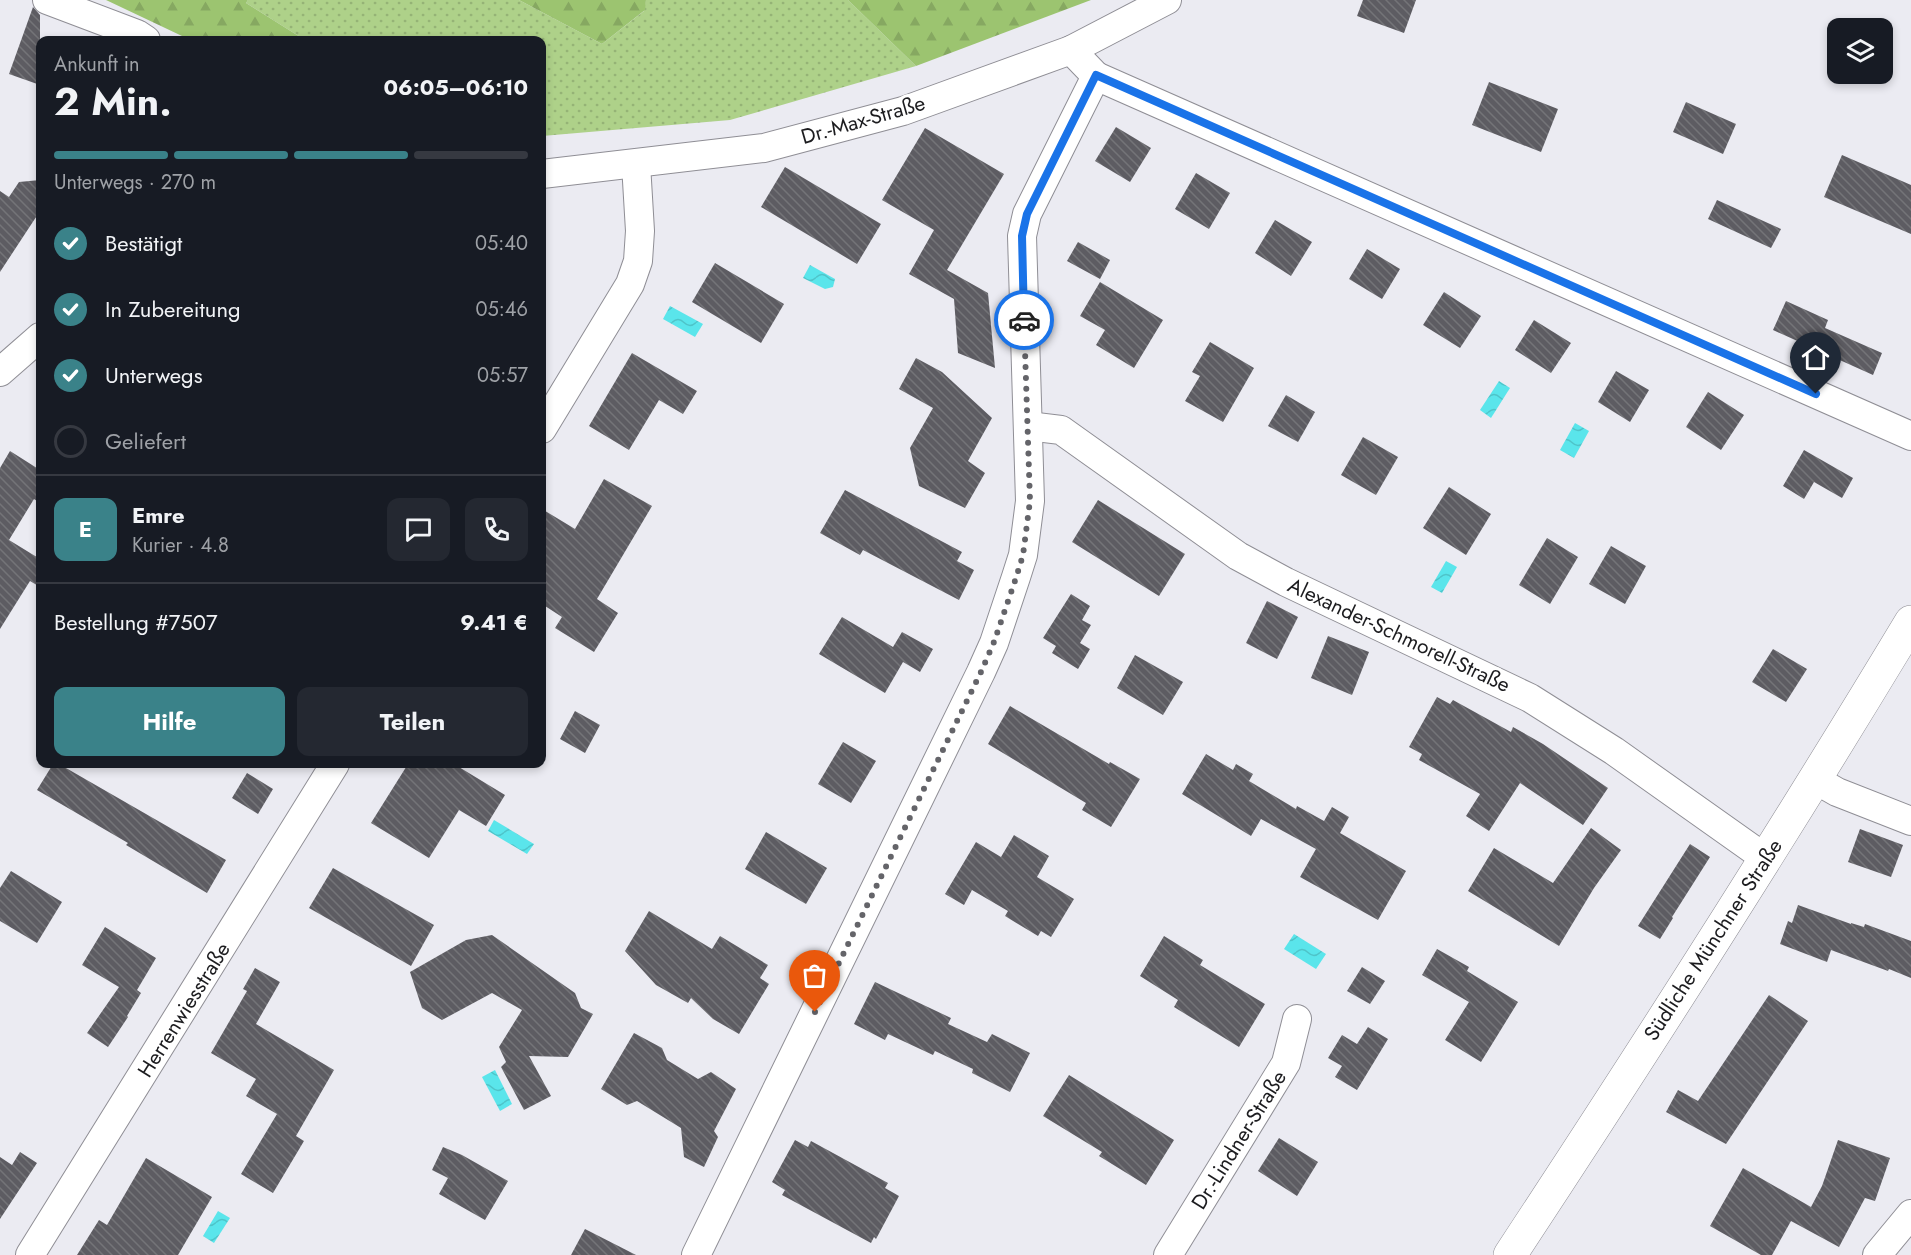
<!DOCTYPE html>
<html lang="de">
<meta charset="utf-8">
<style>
body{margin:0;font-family:Jost,sans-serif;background:#242831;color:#f1f3f6;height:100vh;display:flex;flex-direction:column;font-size:22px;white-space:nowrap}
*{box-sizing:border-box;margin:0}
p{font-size:20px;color:#9ea1a6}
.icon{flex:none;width:33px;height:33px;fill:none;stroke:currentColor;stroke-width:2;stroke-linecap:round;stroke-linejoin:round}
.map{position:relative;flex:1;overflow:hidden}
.drawer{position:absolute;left:36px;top:36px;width:510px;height:732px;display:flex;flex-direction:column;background:#171b24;border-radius:12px;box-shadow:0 3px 9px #0003}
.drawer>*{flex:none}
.fabs{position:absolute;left:1827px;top:18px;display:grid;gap:12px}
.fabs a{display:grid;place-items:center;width:66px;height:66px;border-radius:12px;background:#171b24;box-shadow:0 3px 9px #0003;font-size:30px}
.pin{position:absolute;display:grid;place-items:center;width:51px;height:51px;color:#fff;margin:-62px -26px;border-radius:50% 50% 50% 0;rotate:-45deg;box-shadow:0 0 6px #0007}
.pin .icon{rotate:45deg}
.courier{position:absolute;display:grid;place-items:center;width:60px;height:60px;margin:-30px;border:4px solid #1a73e8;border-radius:50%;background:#fff;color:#222;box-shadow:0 2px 8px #0007}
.overview em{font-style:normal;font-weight:700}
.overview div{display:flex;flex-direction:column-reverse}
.overview{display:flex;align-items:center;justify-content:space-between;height:102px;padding:0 18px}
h1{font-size:39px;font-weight:700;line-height:45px}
.bar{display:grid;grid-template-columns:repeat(4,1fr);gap:9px 6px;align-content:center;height:72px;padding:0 18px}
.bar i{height:8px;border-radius:4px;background:#363941}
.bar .active{background:#3a8289}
.bar p{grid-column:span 4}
.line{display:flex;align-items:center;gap:15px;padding:0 18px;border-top:2px solid #363941}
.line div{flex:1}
.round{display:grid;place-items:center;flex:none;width:63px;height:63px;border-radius:12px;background:#242831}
ol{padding:0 18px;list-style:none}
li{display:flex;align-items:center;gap:18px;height:66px}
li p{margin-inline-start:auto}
li .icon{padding:6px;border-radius:50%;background:#3a8289;color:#fff;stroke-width:4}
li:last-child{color:#9ea1a6}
li i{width:33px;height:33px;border:3px solid #363941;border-radius:50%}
.button{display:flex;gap:12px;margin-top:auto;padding:12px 18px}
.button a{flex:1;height:69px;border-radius:12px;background:#3a8289;color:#fff;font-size:24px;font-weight:700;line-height:69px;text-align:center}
.button a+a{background:#242831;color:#f1f3f6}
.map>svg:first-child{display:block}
</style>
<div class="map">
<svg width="1911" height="1255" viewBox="0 0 1911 1255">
<defs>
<pattern id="grass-dots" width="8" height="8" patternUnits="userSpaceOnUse" patternTransform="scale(1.5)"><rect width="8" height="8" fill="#aed189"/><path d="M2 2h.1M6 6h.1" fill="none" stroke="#95b376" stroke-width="1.8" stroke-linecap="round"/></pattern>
<pattern id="forest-firs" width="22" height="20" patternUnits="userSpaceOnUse" patternTransform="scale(1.5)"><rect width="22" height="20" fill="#9cc470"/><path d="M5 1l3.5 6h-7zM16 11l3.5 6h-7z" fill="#86a861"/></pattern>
<pattern id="water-waves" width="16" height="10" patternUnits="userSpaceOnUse" patternTransform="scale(1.5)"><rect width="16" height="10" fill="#5ae5eb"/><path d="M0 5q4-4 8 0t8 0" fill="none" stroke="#4ec4c9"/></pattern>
<pattern id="building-back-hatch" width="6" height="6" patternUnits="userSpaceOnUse" patternTransform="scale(1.5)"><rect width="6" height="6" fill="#5d5c62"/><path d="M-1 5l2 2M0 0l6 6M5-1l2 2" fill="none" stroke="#747478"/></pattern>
</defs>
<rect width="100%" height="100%" fill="#ebebf2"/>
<!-- grass -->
<path fill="url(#grass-dots)" d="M248,0H519L602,44L644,11L646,0H848L916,66L730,120L542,136V40H305L246,3Z"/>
<!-- forest -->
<g fill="url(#forest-firs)">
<path d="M106,0H248L246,3L305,40H188L182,36Z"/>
<path d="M519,0H646L645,10L602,44Z"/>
<path d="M848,0H1091L916,66Z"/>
</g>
<!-- water -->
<g fill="url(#water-waves)">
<path d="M810,265L835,279L833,287L825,289L803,278Z"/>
<path d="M670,306L703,324L695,337L663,319Z"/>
<path d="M1499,381L1510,388L1491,418L1480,410Z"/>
<path d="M1575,423L1589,431L1574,458L1560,450Z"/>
<path d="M1446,561L1457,567L1442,593L1431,587Z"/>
<path d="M494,820L534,844L527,854L488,831Z"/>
<path d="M1294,934L1326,954L1316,969L1284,949Z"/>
<path d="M495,1070L512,1104L500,1111L482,1077Z"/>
<path d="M218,1211L230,1218L214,1243L203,1236Z"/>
</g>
<!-- building -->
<g fill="url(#building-back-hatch)">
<path d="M1363,0H1416L1404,33L1357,16Z"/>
<path d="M33,7L40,15V85L9,74Z"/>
<path d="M1489,82L1558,109L1541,152L1472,125Z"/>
<path d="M1686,102L1736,124L1723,154L1673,132Z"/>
<path d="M1116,127L1151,148L1130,182L1095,161Z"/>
<path d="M925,128L1004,174L947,270L988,293L995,368L958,353L954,299L909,274L934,230L882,200Z"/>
<path d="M1842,155L1911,185V234L1824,197Z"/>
<path d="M785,167L881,224L857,264L761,207Z"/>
<path d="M1196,173L1230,193L1209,229L1175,209Z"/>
<path d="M40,180V211L0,272V191L9,197L19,182Z"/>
<path d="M1717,200L1781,229L1771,248L1708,219Z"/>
<path d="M1275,220L1312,242L1291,276L1255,253Z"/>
<path d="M1078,242L1110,260L1100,279L1067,261Z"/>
<path d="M1367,249L1400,269L1382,299L1349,279Z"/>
<path d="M715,263L784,304L761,343L692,302Z"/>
<path d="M1100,282L1163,320L1134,368L1096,345L1105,330L1080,316Z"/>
<path d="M1444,292L1481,316L1460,348L1423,325Z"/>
<path d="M1786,301L1828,320L1825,328L1882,353L1873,375L1773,330Z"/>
<path d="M1534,320L1571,343L1551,373L1515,350Z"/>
<path d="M1210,342L1254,368L1223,422L1185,401L1200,376L1192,372Z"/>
<path d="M632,353L697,391L683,414L659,400L629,450L589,426Z"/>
<path d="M916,358L942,372L992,418L968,461L985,473L965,508L919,486L910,448L933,408L899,389Z"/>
<path d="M1616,371L1649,390L1630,422L1598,402Z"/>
<path d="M1708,392L1744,415L1721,450L1686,427Z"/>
<path d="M1286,395L1315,412L1298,442L1268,426Z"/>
<path d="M1363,437L1398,457L1376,495L1341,475Z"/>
<path d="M1804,450L1853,478L1842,498L1814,482L1804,499L1783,486Z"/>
<path d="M10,451L40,470V503L34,499L9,540L40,559V587L30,581L0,629V468Z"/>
<path d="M604,479L652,506L597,599L618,613L594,652L555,628L562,617L542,604V509L575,529Z"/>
<path d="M1449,487L1491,514L1466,555L1423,528Z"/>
<path d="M845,490L962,552L957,561L974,570L959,600L863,550L860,555L820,533Z"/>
<path d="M1098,500L1185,554L1159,596L1072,542Z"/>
<path d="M1547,538L1578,557L1550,604L1519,585Z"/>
<path d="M1611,546L1646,566L1625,604L1589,584Z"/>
<path d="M1071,594L1090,606L1082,620L1091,625L1080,643L1090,649L1078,669L1052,653L1056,646L1043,638Z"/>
<path d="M1267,601L1298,617L1277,659L1246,643Z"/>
<path d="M842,617L893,647L902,632L933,649L920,672L903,662L885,693L819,654Z"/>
<path d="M1328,636L1369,652L1352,695L1311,678Z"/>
<path d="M1773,649L1807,669L1786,702L1752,682Z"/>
<path d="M1135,655L1183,682L1163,715L1117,688Z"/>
<path d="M1437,697L1450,704L1453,700L1511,732L1513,727L1543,744L1608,788L1583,825L1520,783L1489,831L1466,816L1480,794L1419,760L1422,754L1409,747Z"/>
<path d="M1010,706L1109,764L1110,762L1140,779L1111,827L1082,810L1086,803L988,744Z"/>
<path d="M575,711L600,725L585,753L560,739Z"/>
<path d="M843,742L876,761L851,803L818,784Z"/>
<path d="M1206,754L1233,770L1236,764L1253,774L1249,781L1296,809L1297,806L1324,821L1332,807L1349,817L1340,833L1406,871L1378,920L1300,877L1316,849L1261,819L1251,836L1182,794Z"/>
<path d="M53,764H59L226,860L207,893L126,845L128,843L37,790Z"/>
<path d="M408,764H454L505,795L486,826L459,810L429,858L371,823Z"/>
<path d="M247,773L273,789L258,814L232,798Z"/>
<path d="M1591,828L1621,850L1594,888L1559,946L1468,891L1494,848L1553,883Z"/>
<path d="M1860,829L1903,845L1891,877L1848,862Z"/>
<path d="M766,832L827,868L806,904L745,869Z"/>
<path d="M1014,835L1049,856L1037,877L1074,899L1051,937L1041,931L1038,936L1005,916L1008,911L972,890L964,905L945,894L976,842L1001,857Z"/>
<path d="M1690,844L1710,857L1672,917L1673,918L1660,939L1638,926Z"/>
<path d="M333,868L434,925L411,966L309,908Z"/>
<path d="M11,871L62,902L37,943L0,921V888Z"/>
<path d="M1798,905L1851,924V923L1864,927L1865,924L1911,941V978L1889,969L1888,971L1831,950L1827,962L1780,944L1788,921L1792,923Z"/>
<path d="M649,911L712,949L720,936L768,965L760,978L769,984L739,1034L713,1019L691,998L688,1003L656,985L625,951Z"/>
<path d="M105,927L156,958L137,990L141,993L127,1016L128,1017L108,1047L87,1033L119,987L82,965Z"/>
<path d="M492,935L575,993L581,1008L593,1014L568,1057L529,1056L551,1096L524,1110L501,1067L506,1062L499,1047L522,1010L492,993L442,1020L422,1008L410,972L466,940Z"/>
<path d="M1164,936L1203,960L1200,965L1265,1004L1239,1047L1174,1007L1178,1000L1140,976Z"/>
<path d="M1437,949L1469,967L1467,971L1518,1002L1481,1062L1445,1040L1469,1002L1422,975Z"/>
<path d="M1362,967L1385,981L1370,1004L1347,991Z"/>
<path d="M255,968L280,982L256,1024L334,1070L296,1136L304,1141L273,1193L241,1174L277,1114L246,1096L256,1079L211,1053L247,991L243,989Z"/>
<path d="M875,982L951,1018L948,1024L987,1042L992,1034L1030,1053L1010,1092L972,1073L973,1069L935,1051L933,1055L888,1034L885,1040L854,1024Z"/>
<path d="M1769,995L1808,1021L1726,1144L1666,1112L1678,1090L1698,1101Z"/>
<path d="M1368,1027L1388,1039L1357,1090L1335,1077L1342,1066L1328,1058L1342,1035L1357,1044Z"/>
<path d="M634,1033L662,1048L667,1060L698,1079L711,1072L736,1089L714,1131L718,1137L704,1167L684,1157L681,1128L637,1101L627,1105L601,1089Z"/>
<path d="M1069,1075L1174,1140L1146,1185L1099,1156L1102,1152L1043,1116Z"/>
<path d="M1279,1138L1318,1162L1297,1196L1258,1171Z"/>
<path d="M795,1140L808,1147L811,1141L888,1183L885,1188L899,1196L876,1239L874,1237L871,1243L782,1195L785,1190L772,1182Z"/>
<path d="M1838,1140L1890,1158L1875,1201L1865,1198L1839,1247L1791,1221L1772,1255H1761L1710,1226L1743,1168L1811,1207L1822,1186Z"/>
<path d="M443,1147L462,1155L508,1181L485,1220L439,1194L448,1178L432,1170Z"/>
<path d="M20,1152L37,1163L0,1219V1157L12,1165Z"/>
<path d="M146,1158L212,1197L178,1255H77L99,1220L107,1225Z"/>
<path d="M585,1229L636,1255H571Z"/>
</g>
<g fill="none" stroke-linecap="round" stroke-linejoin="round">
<defs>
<g id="minor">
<path d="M47,0L137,34L146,40"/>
<path d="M1096,76L1911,436"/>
<path d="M542,174L764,148L903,111L1071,50L1167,0"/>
<path d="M0,372L40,337"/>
<path d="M1028,426L1061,430L1238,556L1286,582L1530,698L1614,751L1765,858"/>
<path d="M542,429L630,284L638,261L640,231L636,164"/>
<path d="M1816,780L1837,792L1911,821"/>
<path d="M30,1255L335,764"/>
<path d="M696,1255L981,672L994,643L1016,577L1023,555L1030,501L1022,236L1027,214L1096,76L1071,50"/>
<path d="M1168,1255L1286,1063L1297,1019"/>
<path d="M1877,1255L1911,1214"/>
</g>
<path id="major" d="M1510,1255C1647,1047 1782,836 1911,622"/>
</defs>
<!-- minor casing -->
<use href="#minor" stroke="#8f8e95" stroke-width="30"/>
<!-- major casing -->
<use href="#major" stroke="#8f8e95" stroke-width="34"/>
<!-- minor -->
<use href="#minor" stroke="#fff" stroke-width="28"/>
<!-- major -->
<use href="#major" stroke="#fff" stroke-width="33"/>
</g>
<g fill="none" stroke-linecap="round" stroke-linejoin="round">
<!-- done -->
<path stroke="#646469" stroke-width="6" stroke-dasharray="0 10.8" d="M815,1012L981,672L994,642L1016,578L1023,555L1030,501L1024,320"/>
<!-- route -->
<path stroke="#1a73e8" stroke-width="8" d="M1024,320L1022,236L1027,214L1096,75L1816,394"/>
</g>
<g text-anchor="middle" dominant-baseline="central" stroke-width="6" stroke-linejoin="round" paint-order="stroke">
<!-- street labels -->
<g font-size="21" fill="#1c1c1f" stroke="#fff">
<text transform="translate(863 120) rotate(-16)">Dr.-Max-Straße</text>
<text transform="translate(1399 635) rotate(25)">Alexander-Schmorell-Straße</text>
<text transform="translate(1713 940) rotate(-57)">Südliche Münchner Straße</text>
<text transform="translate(184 1010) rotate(-58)">Herrenwiesstraße</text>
<text transform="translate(1239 1140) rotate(-58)">Dr.-Lindner-Straße</text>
</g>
</g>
</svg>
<div class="fabs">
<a><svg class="icon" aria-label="layers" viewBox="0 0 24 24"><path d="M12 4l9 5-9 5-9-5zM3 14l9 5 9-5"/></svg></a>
</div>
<div class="pin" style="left:815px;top:1012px;background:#ea580c"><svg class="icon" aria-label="bag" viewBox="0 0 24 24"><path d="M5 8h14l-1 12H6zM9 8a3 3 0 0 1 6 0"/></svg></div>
<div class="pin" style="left:1816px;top:394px;background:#1f2937"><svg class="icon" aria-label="home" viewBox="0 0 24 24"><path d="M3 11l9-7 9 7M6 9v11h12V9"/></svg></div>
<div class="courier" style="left:1024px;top:320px"><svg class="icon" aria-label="car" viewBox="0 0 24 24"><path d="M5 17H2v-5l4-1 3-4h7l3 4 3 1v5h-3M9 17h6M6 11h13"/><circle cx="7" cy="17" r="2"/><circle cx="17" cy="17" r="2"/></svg></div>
<section class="drawer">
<div class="overview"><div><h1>2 Min.</h1><p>Ankunft in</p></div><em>06:05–06:10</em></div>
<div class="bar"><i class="active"></i><i class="active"></i><i class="active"></i><i></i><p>Unterwegs · 270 m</p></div>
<ol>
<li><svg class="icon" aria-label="check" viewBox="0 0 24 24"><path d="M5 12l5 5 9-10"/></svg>Bestätigt<p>05:40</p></li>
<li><svg class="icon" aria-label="check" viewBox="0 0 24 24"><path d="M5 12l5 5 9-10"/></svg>In Zubereitung<p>05:46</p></li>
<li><svg class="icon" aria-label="check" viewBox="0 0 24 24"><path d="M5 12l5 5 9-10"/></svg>Unterwegs<p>05:57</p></li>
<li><i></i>Geliefert</li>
</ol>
<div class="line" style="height:108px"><b class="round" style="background:#3a8289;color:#fff">E</b><div><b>Emre</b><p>Kurier · 4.8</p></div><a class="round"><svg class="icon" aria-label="chat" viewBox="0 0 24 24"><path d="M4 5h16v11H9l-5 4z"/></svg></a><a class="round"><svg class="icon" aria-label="phone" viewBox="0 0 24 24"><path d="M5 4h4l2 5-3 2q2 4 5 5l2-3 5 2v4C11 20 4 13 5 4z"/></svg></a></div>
<div class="line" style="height:78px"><div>Bestellung #7507</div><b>9.41 €</b></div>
<div class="button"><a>Hilfe</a><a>Teilen</a></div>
</section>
</div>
